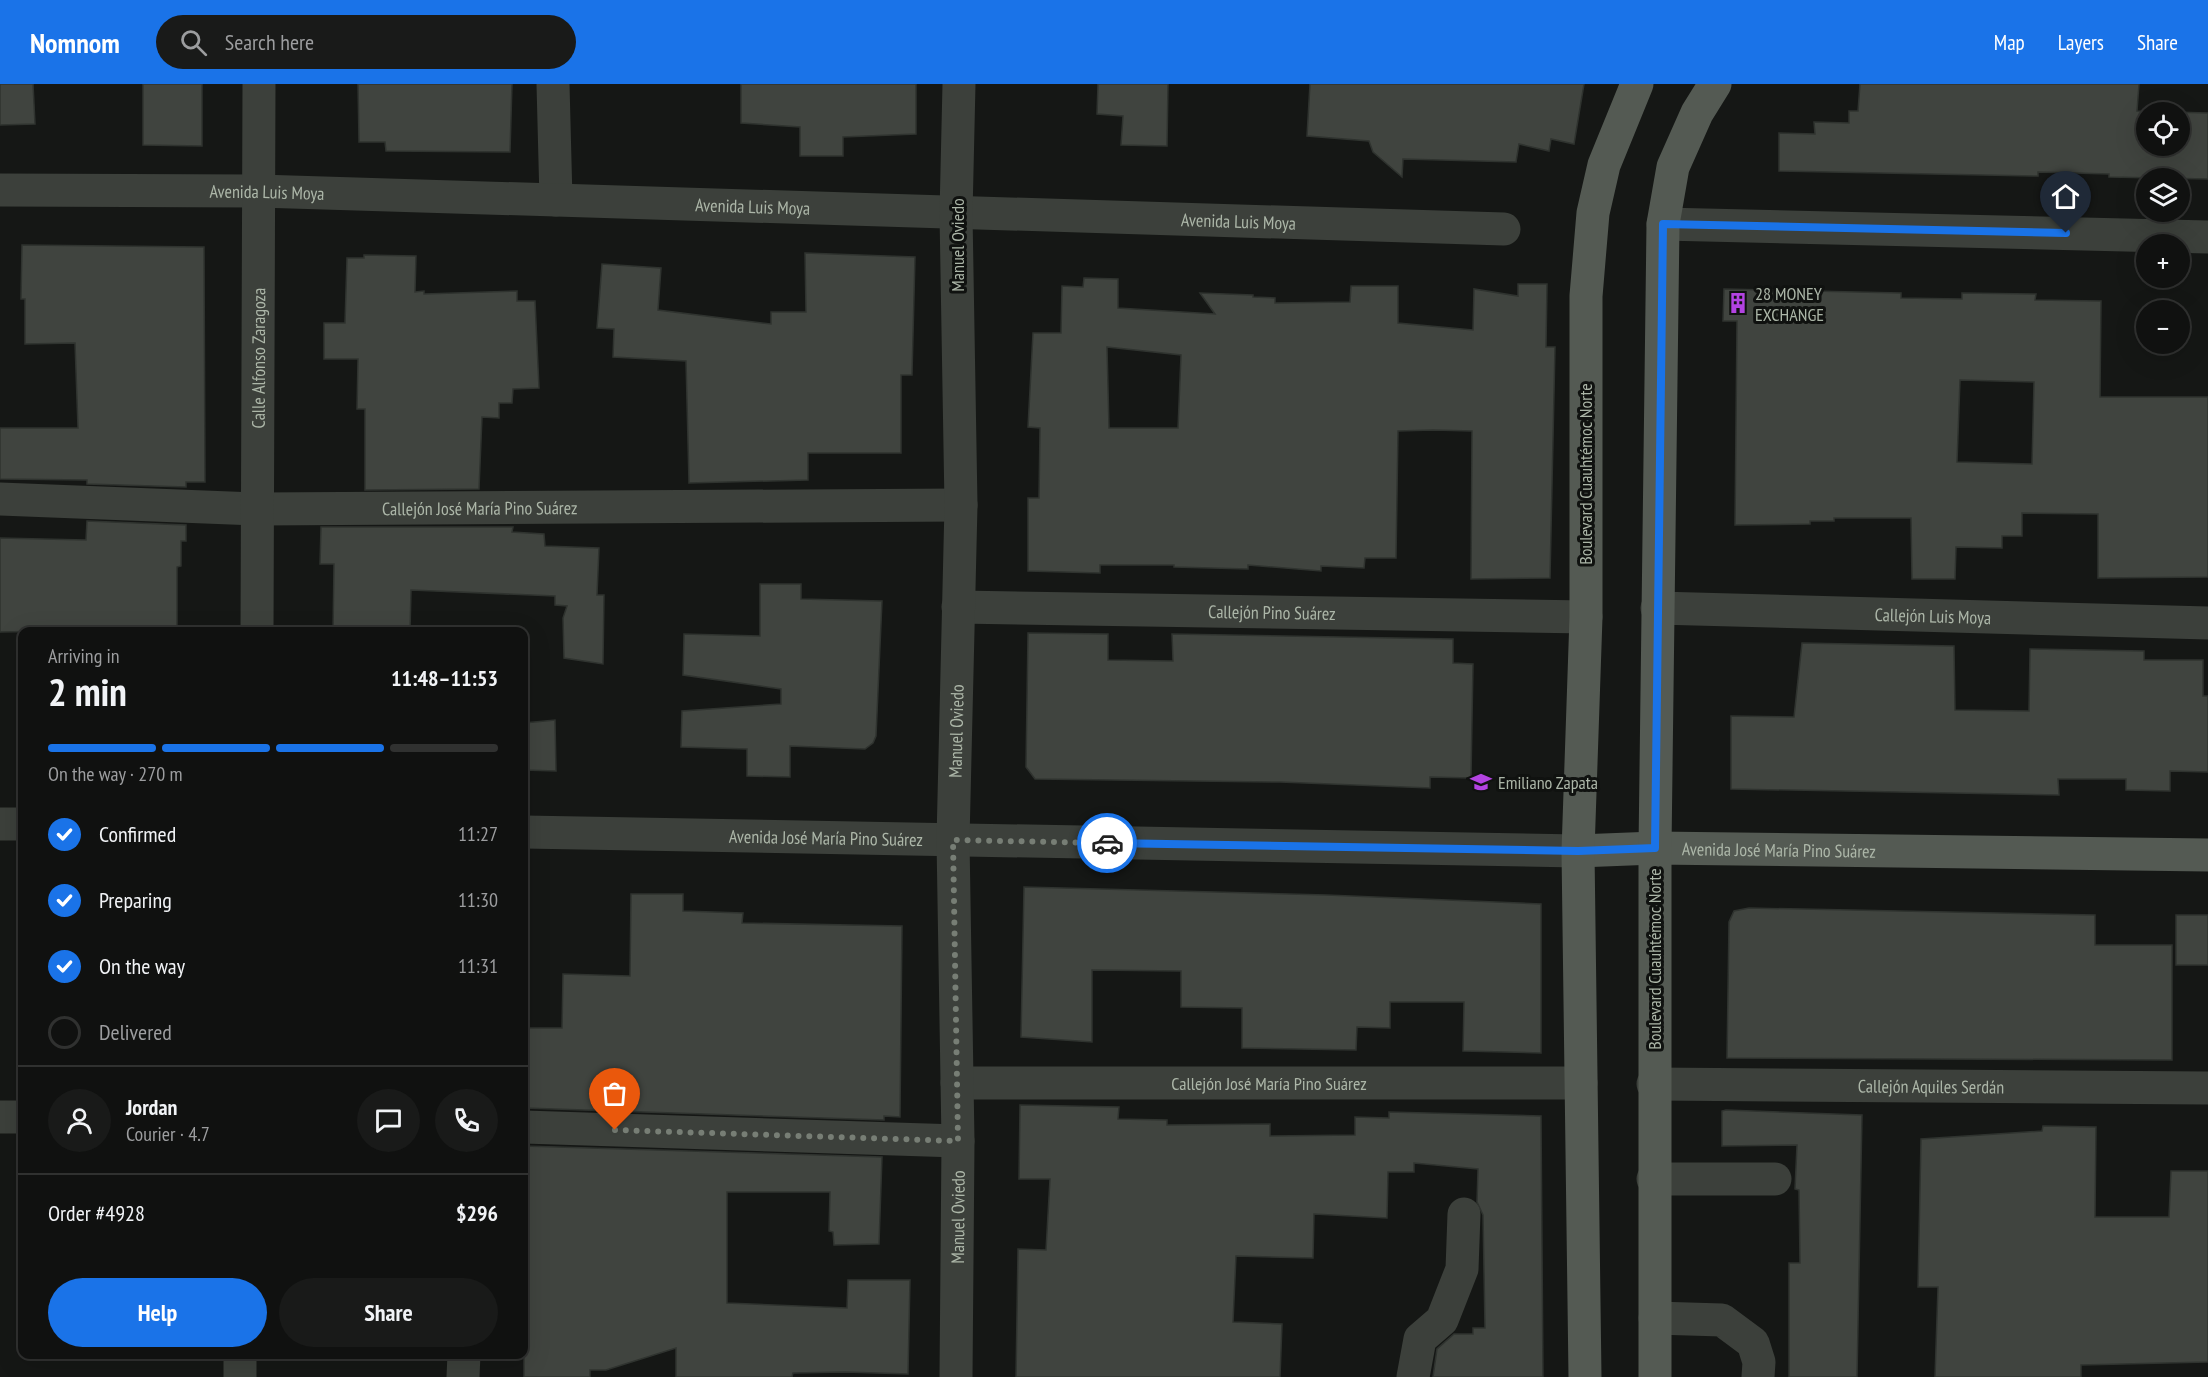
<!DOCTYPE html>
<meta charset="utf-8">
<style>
body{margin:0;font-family:"PT Sans Narrow",sans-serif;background:#191a19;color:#f1f3f6;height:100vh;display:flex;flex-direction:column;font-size:22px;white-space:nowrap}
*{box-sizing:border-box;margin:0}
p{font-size:20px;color:#9c9d9f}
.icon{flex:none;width:33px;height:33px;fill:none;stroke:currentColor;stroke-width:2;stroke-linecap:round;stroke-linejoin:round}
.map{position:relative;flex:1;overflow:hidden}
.side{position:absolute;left:18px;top:543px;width:510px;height:732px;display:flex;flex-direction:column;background:#101110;border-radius:12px;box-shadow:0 6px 24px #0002,0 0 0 2px #303130}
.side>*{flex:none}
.fabs{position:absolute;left:2136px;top:18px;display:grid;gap:12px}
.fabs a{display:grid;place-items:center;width:54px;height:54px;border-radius:50%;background:#101110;box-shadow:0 6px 24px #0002,0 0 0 2px #303130;font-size:30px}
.pin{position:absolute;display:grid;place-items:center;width:51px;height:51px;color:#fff;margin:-62px -26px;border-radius:50% 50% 50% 0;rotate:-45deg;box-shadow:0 0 6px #0007}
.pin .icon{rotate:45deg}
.courier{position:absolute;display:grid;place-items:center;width:60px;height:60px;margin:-30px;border:4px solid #1a73e8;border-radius:50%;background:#fff;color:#222;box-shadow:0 2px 8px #0007}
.head em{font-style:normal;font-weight:700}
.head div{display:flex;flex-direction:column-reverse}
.head{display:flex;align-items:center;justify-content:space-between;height:102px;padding:0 30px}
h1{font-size:39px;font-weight:700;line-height:45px}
.bar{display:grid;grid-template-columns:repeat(4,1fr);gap:9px 6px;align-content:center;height:72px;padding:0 30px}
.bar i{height:8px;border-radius:4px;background:#303130}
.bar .active{background:#1a73e8}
.bar p{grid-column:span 4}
.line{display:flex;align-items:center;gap:15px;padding:0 30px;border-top:2px solid #303130}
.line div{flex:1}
.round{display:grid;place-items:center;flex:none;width:63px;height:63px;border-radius:32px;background:#191a19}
ol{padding:0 30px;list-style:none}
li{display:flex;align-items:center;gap:18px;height:66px}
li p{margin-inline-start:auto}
li .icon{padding:6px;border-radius:50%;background:#1a73e8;color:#fff;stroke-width:4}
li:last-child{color:#9c9d9f}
li i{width:33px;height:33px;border:3px solid #303130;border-radius:50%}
.button{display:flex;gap:12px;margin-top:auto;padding:12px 30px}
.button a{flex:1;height:69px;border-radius:36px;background:#1a73e8;color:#fff;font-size:24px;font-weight:700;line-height:69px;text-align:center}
.button a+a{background:#191a19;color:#f1f3f6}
header{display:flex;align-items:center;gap:36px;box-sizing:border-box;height:84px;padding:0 30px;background:#1a73e8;color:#fff}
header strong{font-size:28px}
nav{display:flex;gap:33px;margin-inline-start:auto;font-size:21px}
.search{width:420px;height:54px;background:#191a19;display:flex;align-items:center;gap:15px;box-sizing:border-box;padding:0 21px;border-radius:33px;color:#9c9d9f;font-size:22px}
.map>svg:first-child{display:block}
</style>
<header>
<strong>Nomnom</strong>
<div class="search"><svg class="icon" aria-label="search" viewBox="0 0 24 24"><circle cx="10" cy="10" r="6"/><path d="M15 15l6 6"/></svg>Search here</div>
<nav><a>Map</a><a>Layers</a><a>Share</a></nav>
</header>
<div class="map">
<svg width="2208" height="1293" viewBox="0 0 2208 1293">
<rect width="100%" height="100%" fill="#151715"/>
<!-- building -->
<g fill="#40443f" stroke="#2f332f" stroke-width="1.5" fill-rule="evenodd">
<path d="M0,0H33L35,40L0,41Z"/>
<path d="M143,0H202V62L143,61Z"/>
<path d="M358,0H512L510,68L386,67L385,58H359Z"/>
<path d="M741,0H916V50L843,53V72H800V43L741,39Z"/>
<path d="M1098,0H1168L1167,62L1121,61L1123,32L1097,30Z"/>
<path d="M1310,0H1584L1574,60L1551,55L1549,67L1519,60L1516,78L1403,75L1402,93L1373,68L1369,57L1307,52Z"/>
<path d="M1860,0H2139L2137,27L2208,29V95L2109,93V90L2038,88V92L1779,87V49L1815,50L1814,38L1849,39V27H1858ZM2146,28H2180V62H2146Z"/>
<path d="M22,161L204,163L205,398H186V403L87,400V396L0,395V344H78L75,259L25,260V215H21Z"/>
<path d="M805,169L915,173L912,291H901V369H808V396L689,399L686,277L613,273L614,245L597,244L602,180L661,184L658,226L771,240V228H806Z"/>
<path d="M364,171L416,172L415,208L424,207V210L517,207V217H535L539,304L513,305L512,319H499V334L482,333L479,405L365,406V325H357L358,275H324V239H345L347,174H364Z"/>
<path d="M1084,194L1118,195V224L1215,230L1200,209L1253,211V213L1275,214V219L1350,218L1351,202H1398V239L1473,246L1474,205L1518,212V200H1547L1546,263H1555L1550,494L1471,495L1472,347L1433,346L1398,347L1396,474H1365L1364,484L1321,482V487L1248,481V485L1174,483V481H1100V489L1028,487V414H1039L1040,344L1028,343L1033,249H1061L1062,202L1083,203ZM1107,263L1181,271L1178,344H1109Z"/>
<path d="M1724,205L1901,209V214L1962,215V209L2036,210L2035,216L2101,217L2100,313H2208V493L2098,494V430L2022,429V452H2002V464L1956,463L1955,495H1912L1911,434H1834V437H1810V440L1735,441L1737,237H1723ZM1960,296L2034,298L2032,380L1957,378Z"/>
<path d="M87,437L186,441V457H181V482L177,483V545L0,548V454L86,456Z"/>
<path d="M321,443H513L512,448L544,450L545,462L599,464L597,511H604L603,580L564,574L563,534L567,522L555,521V512L411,506L410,548H333L334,480H320Z"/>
<path d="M760,500H801V515L882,517L876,652L873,659L865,665L790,662V693L747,692V665L681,663L682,627L781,620V605L683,591L684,550L760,552Z"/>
<path d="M1028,549L1108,550V576L1173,577L1172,550L1453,555V579L1473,580L1471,694L1430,693V704L1280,698L1035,695L1026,683Z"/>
<path d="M1802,559L1954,562L1955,626L2029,627L2030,565L2144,567V576H2203V612H2208V688L2170,687V707L2126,706V695H2058L2059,711L1731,705V632L1794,633Z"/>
<path d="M555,636L556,687L524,686V639Z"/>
<path d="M1024,803L1327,811L1541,820V969L1463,967L1464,918H1390V944L1357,943L1356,966L1242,964V924L1181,923V887L1092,886V958L1021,953Z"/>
<path d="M631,810H683V827L743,829L742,839L902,842L900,1033L884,1032V1036L524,1024V944H562L563,890L630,892Z"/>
<path d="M1749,824L2095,831V861H2172V976L1727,974L1729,838L1734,827Z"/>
<rect x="2176" y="831" width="32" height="50"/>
<path d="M1020,1021L1119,1023L1118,1035L1167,1036V1041L1270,1040V1052L1355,1051V1033L1389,1034V1028L1541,1032L1543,1293H1433L1437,1265L1454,1250H1473V1244H1485L1483,1131L1477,1118L1478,1085L1414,1079V1088H1388L1387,1134L1314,1130L1313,1174L1236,1172L1233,1238L1282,1240L1280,1293H1016L1018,1165L1046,1166L1050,1095H1019Z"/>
<path d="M1726,1026L1862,1031L1857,1293H1789V1179H1800L1799,1106L1795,1105L1797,1061L1722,1062V1027Z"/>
<path d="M2043,1042L2096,1043L2095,1133H2169L2171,1087H2208V1278L2081,1281V1293H1935L1938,1203H1918L1921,1055L2042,1047Z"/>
<path d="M524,1062L882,1073L879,1160L834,1161L833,1148L829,1147L830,1108H727V1219L847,1224L848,1196H910L908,1290L845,1288L793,1289L792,1293H676V1264L606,1286H590V1293H524Z"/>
</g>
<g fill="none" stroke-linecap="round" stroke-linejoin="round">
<!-- minor -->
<g stroke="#3c403b" stroke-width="33">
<path d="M553,0L556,116"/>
<path id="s1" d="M0,106L259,107L1504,145"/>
<path d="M1663,140L2208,153"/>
<path id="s2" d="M0,415L258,425L961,421"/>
<path id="s3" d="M958,523L1586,533"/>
<path id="s4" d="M1657,524L2208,539"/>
<path id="s5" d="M257,548L259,0"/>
<path d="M0,740H22"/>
<path id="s6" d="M524,748L1578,767"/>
<path id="s7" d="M957,999H1581"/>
<path id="s8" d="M1653,1000L2208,1004"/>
<path d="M0,1033H22"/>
<path d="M524,1043L958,1057"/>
<path d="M1653,1095H1775"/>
<path d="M1655,1234L1722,1236L1753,1259L1759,1278L1758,1293"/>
<path d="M240,1293V1270"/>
<path d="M463,1293L464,1270"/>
<path id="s9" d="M956,1293L958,1057L953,756L961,421L956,130L959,0"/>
<path d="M1413,1293L1420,1255L1442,1236L1462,1185L1464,1130"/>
</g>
<!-- major -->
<g stroke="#545a53" stroke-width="33">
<path id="s10" d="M1578,767L1655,764L2208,771"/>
<path d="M1585,1293L1578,767L1586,533V212L1593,129L1604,81L1637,0"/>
<path d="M1655,1293V764L1663,140L1673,83L1697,29L1715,0"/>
</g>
</g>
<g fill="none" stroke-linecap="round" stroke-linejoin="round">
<!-- done -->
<path stroke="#777e75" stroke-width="6" stroke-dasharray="0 10.8" d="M615,1046L958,1057L953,756L1107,759"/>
<!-- route -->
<path stroke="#1a73e8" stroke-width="8" d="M1107,759L1578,767L1655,764L1663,140L2066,149"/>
</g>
<!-- icons -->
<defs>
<symbol id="building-bare" viewBox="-9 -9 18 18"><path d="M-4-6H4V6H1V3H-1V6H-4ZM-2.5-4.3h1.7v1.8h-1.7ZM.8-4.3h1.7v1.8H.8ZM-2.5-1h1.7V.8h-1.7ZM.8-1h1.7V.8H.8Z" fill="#b343e1" stroke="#101210" stroke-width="2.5" paint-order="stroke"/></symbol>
<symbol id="school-bare" viewBox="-9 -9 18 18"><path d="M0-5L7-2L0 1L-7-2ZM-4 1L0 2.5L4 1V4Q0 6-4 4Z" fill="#b343e1" stroke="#101210" stroke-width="2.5" paint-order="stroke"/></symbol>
</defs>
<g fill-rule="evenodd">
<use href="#building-bare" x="1723" y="204" width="30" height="30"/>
<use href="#school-bare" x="1466" y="683" width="30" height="30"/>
</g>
<g text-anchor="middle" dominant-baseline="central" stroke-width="6" stroke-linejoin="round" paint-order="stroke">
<!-- street labels -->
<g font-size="18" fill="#acb6a8" stroke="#101210">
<text stroke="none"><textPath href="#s1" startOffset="267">Avenida Luis Moya</textPath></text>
<text stroke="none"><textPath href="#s1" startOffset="753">Avenida Luis Moya</textPath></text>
<text stroke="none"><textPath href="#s1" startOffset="1239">Avenida Luis Moya</textPath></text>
<text transform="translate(957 161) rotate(-90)">Manuel Oviedo</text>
<text stroke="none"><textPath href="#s5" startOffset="274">Calle Alfonso Zaragoza</textPath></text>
<text transform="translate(1585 390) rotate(-90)">Boulevard Cuauhtémoc Norte</text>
<text stroke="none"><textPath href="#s2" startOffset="480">Callejón José María Pino Suárez</textPath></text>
<text stroke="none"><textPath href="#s3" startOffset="314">Callejón Pino Suárez</textPath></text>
<text stroke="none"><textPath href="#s4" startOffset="276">Callejón Luis Moya</textPath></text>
<text stroke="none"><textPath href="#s9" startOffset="646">Manuel Oviedo</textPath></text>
<text stroke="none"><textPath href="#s6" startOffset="302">Avenida José María Pino Suárez</textPath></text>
<text stroke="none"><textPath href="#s10" startOffset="201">Avenida José María Pino Suárez</textPath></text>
<text transform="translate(1654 875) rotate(-90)">Boulevard Cuauhtémoc Norte</text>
<text stroke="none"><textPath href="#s7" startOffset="312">Callejón José María Pino Suárez</textPath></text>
<text stroke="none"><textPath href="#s8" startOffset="278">Callejón Aquiles Serdán</textPath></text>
<text stroke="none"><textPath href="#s9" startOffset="160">Manuel Oviedo</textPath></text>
</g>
<!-- poi labels -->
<g font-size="18" fill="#acb6a8" stroke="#101210" text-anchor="start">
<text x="1755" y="209">28 MONEY<tspan x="1755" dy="21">EXCHANGE</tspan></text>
<text x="1498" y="698">Emiliano Zapata</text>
</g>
</g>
</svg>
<div class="fabs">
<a><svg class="icon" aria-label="locate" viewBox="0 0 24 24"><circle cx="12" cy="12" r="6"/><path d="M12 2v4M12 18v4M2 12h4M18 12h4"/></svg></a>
<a><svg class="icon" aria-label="layers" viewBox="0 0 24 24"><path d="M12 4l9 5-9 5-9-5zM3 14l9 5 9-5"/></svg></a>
<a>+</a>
<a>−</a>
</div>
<div class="pin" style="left:615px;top:1046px;background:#ea580c"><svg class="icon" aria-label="bag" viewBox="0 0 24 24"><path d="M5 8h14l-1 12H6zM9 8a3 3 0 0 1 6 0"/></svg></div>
<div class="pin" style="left:2066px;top:149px;background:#1f2937"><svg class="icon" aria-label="home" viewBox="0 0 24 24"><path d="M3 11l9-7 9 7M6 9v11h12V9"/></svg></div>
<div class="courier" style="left:1107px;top:759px"><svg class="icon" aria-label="car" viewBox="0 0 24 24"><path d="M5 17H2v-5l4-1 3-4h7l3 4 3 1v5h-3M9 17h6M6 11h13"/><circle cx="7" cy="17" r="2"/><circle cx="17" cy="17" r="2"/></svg></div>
<section class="side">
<div class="head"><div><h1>2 min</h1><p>Arriving in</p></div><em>11:48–11:53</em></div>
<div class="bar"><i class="active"></i><i class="active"></i><i class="active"></i><i></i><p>On the way · 270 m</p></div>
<ol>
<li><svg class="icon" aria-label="check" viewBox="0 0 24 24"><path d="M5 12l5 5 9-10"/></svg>Confirmed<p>11:27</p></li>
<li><svg class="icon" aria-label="check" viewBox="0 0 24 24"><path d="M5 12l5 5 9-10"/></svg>Preparing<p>11:30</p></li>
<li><svg class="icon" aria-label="check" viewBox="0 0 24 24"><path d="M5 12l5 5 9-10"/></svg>On the way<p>11:31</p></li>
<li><i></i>Delivered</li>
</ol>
<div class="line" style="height:108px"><a class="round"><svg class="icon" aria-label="person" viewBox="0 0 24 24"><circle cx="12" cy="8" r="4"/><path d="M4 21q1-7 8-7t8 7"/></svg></a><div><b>Jordan</b><p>Courier · 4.7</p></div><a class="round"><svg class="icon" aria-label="chat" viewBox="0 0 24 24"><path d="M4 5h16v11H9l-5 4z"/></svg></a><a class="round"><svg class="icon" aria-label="phone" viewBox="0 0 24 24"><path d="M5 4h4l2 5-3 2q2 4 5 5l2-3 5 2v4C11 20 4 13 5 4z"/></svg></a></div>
<div class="line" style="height:78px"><div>Order #4928</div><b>$296</b></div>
<div class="button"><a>Help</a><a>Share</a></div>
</section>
</div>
